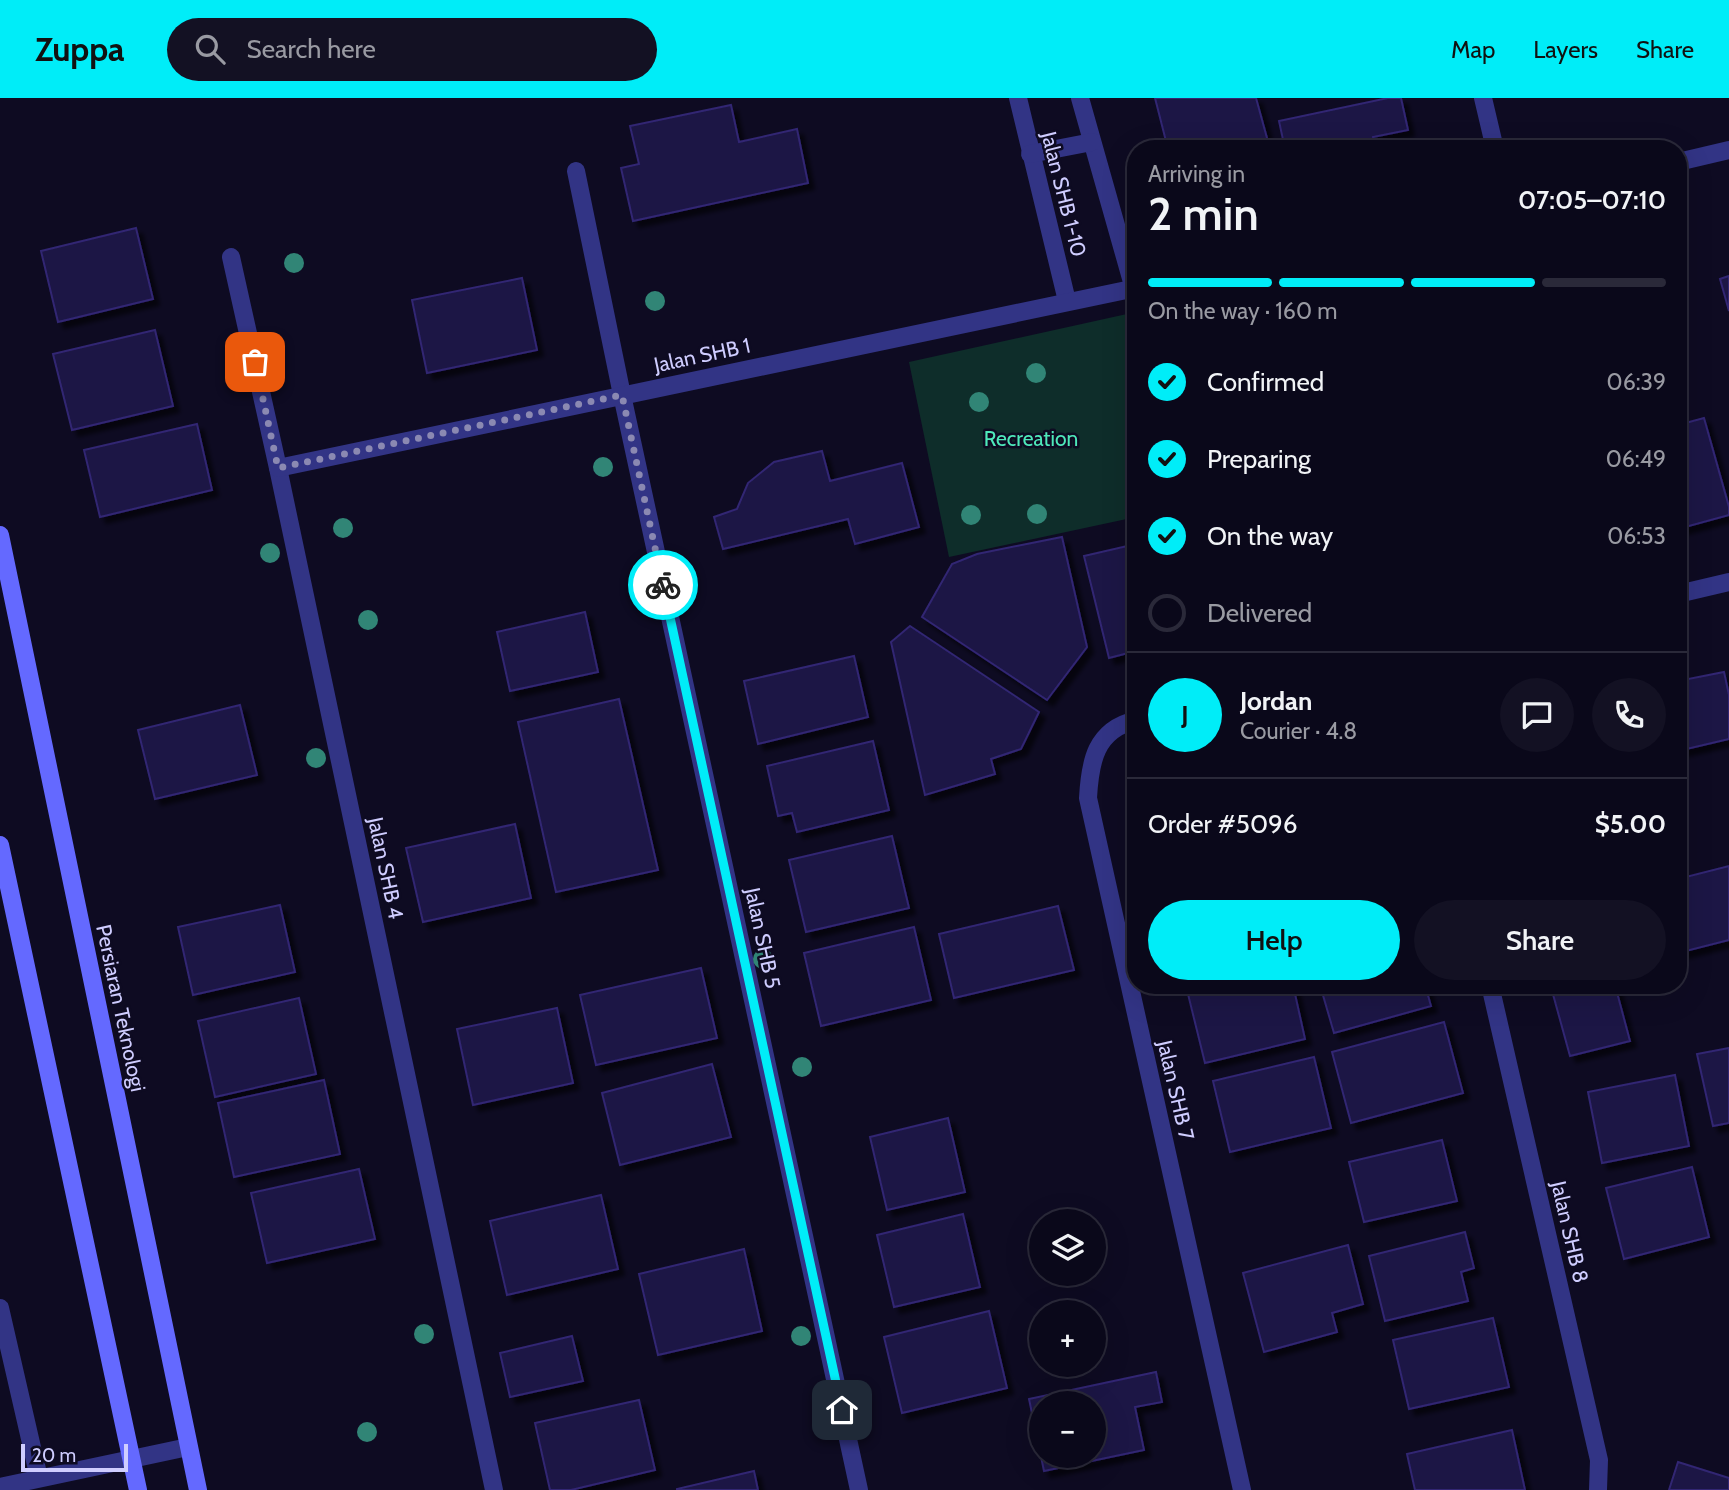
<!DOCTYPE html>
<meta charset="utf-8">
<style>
body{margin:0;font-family:Cabin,sans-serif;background:#131123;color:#f1f3f6;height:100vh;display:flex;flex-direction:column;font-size:26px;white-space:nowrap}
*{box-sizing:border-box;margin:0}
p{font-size:23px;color:#999aa2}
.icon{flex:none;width:38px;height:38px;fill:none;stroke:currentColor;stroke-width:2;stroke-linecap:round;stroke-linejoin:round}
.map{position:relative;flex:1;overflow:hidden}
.side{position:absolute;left:1127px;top:42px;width:560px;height:854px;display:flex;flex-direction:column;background:#0a081a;border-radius:28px;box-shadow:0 7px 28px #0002,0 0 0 2px #2a2939}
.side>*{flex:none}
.tools{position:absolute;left:1029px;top:1111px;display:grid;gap:14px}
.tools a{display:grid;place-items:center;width:77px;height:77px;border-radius:50%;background:#0a081a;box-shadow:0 7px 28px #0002,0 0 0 2px #2a2939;font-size:35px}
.scale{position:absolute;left:21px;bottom:18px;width:107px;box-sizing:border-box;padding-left:7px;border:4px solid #cfcdff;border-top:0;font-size:19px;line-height:24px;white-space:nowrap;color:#cfcdff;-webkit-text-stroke:5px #0e0b22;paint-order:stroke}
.pin{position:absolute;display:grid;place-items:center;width:60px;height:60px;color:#fff;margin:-30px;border-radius:14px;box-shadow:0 4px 10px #0006}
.courier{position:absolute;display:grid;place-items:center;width:70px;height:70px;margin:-35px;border:5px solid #00edf8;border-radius:50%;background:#fff;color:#222;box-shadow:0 2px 9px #0007}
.headline em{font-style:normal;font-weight:600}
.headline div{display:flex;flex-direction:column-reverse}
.headline{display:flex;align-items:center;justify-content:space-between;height:119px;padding:0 21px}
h1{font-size:46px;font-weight:600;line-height:52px}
.bar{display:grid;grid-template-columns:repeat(4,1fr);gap:10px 7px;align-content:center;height:84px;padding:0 21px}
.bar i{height:9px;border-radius:5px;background:#2a2939}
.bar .active{background:#00edf8}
.bar p{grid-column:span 4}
.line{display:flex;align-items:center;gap:18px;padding:0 21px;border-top:2px solid #2a2939}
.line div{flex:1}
.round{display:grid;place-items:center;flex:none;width:74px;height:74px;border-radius:37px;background:#131123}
ol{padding:0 21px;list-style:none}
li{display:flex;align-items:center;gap:21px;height:77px}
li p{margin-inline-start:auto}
li .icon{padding:7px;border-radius:50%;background:#00edf8;color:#111;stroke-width:4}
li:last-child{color:#999aa2}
li i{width:38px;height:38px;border:4px solid #2a2939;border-radius:50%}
.primary-button{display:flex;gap:14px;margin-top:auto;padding:14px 21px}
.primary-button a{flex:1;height:80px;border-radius:42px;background:#00edf8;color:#111;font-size:28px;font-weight:600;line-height:80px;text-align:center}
.primary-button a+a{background:#131123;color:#f1f3f6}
header{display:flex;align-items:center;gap:42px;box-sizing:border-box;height:98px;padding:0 35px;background:#00edf8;color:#111}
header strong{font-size:33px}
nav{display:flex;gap:38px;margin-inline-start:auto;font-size:24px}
.search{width:490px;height:63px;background:#131123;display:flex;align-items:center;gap:18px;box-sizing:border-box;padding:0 24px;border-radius:38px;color:#999aa2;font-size:26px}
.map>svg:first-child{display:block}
</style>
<header>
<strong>Zuppa</strong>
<div class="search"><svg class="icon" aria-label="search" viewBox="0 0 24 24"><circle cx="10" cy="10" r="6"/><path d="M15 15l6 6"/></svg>Search here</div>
<nav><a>Map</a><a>Layers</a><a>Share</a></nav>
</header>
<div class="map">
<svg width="1729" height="1392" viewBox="0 0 1729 1392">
<defs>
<filter id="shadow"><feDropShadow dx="6" dy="6" stdDeviation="2" flood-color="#0009"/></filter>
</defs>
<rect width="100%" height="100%" fill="#0e0b22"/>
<!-- green -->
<path fill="#0e2d2a" d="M1136,214V419L949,459L909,264Z"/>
<!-- building -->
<g fill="#1d1645" stroke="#312673" stroke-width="2" fill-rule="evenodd" filter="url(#shadow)">
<path d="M1155,0H1256L1270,51H1168Z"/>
<path d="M1388,0H1401L1408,32L1373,39L1375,51H1285L1279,23Z"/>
<path d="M731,7L739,44L797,31L808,85L633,123L621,70L639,66L630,28Z"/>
<path d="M136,130L153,201L58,224L41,153Z"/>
<path d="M1729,178V213L1720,181Z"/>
<path d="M522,180L537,252L427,275L412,202Z"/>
<path d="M155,232L173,308L72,332L53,256Z"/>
<path d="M1704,320L1729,409V417L1678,431V327Z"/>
<path d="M197,326L212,392L100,419L84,352Z"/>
<path d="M822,353L830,383L902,365L919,429L855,446L848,421L723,451L714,419L737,411L748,385L774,364Z"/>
<path d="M1062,439L1087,549L1047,602L922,519L952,466L977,456Z"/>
<path d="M1136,446V553L1109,560L1084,458Z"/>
<path d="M585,514L598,574L510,593L497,534Z"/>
<path d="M910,528L1039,614L1021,651L991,661L995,676L925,697L891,544Z"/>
<path d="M854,558L868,619L758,646L744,583Z"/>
<path d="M1724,574L1729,597V641L1678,653V583Z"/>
<path d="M619,601L658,772L556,794L518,624Z"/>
<path d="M240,607L257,677L155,701L138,632Z"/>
<path d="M873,643L889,712L797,734L792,715L778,718L767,668Z"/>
<path d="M515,726L531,800L423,824L406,750Z"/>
<path d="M892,738L909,810L806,834L789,762Z"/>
<path d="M1729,768V842L1678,855V781Z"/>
<path d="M280,807L295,874L193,897L178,829Z"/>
<path d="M1058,808L1074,872L954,900L939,836Z"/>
<path d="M914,829L931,902L821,928L804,855Z"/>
<path d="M701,870L717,940L596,967L580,897Z"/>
<path d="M1207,887H1293L1305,941L1205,965L1187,892Z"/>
<path d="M1320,887H1425L1431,908L1334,935Z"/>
<path d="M1556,887H1615L1630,943L1570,958L1551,889Z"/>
<path d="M299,900L316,976L215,999L198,923Z"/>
<path d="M557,910L573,985L473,1007L457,931Z"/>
<path d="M1444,924L1463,995L1351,1025L1332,954Z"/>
<path d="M1729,950V1025L1713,1028L1697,956Z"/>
<path d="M1314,959L1331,1030L1230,1054L1213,983Z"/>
<path d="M712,966L731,1039L620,1067L602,995Z"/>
<path d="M1675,977L1689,1048L1602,1065L1588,994Z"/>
<path d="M324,982L340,1056L234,1079L218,1005Z"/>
<path d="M948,1020L965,1094L887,1112L870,1039Z"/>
<path d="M1442,1042L1457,1103L1364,1124L1349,1064Z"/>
<path d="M1692,1069L1709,1139L1624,1161L1606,1090Z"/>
<path d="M359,1071L375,1141L267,1165L251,1095Z"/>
<path d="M601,1097L618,1171L507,1197L490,1123Z"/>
<path d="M963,1116L980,1189L894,1209L877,1137Z"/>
<path d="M1465,1134L1474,1170L1461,1174L1468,1203L1385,1223L1369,1158Z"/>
<path d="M1348,1147L1363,1206L1332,1215L1337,1234L1264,1254L1243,1175Z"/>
<path d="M744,1151L762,1233L658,1257L639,1176Z"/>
<path d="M989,1213L1007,1290L902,1315L884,1239Z"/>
<path d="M1493,1220L1509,1289L1409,1311L1393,1242Z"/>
<path d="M572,1238L583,1283L510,1299L500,1255Z"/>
<path d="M1156,1274L1162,1304L1135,1309L1144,1352L1044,1373L1029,1301ZM1041,1306H1094V1358H1041Z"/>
<path d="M639,1302L655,1372L571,1392H550L535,1325Z"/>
<path d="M1512,1332L1525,1392H1415L1407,1356Z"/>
<path d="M1678,1364L1729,1380V1392H1669Z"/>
<path d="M754,1373L758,1392H677V1391Z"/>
</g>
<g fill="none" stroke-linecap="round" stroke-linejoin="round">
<!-- minor -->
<g stroke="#323485" stroke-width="18">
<path d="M1018,0L1067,203"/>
<path d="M1080,0L1134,191"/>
<path d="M1483,0L1495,51"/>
<path d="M1030,56L1092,44"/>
<path d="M1678,64L1729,52"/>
<path d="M576,73L622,297L859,1392"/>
<path d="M231,159L278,370L494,1392"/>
<path d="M278,370L1136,190"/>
<path d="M1678,496L1729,484"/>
<path d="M1136,622C1095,632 1090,664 1088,700L1242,1392"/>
<path d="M1490,887L1599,1362L1598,1392"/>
<path d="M0,1210L39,1380"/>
<path d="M0,1389L188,1349"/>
</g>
<!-- secondary -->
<g stroke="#6469ff" stroke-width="18">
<path d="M0,437L198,1392"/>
<path d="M0,747L138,1392"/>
</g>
</g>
<!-- trees -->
<g fill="#318576">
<circle cx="294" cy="165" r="10"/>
<circle cx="655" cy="203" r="10"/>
<circle cx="1036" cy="275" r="10"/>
<circle cx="979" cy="304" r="10"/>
<circle cx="603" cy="369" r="10"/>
<circle cx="1037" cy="416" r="10"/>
<circle cx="971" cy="417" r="10"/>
<circle cx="343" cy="430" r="10"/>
<circle cx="270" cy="455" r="10"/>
<circle cx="678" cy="479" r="10"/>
<circle cx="368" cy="522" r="10"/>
<circle cx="316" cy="660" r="10"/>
<circle cx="763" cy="861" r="10"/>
<circle cx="802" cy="969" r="10"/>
<circle cx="424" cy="1236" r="10"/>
<circle cx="801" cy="1238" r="10"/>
<circle cx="367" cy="1334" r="10"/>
</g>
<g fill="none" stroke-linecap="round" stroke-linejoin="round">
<!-- done -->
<path stroke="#8b89b2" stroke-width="7" stroke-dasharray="0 12.6" d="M255,264L278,370L622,297L663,487"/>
<!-- route -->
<path stroke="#00edf8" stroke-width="9" d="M663,487L842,1312"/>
</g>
<g text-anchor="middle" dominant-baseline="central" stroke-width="5" stroke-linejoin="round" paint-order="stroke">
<!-- street labels -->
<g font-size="21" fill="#cfcdff" stroke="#0e0b22">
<text transform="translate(1064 96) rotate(76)">Jalan SHB 1-10</text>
<text transform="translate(702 257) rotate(-12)">Jalan SHB 1</text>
<text transform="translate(386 770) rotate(78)">Jalan SHB 4</text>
<text transform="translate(763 840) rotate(78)">Jalan SHB 5</text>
<text transform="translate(121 910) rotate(78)">Persiaran Teknologi</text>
<text transform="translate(1176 992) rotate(77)">Jalan SHB 7</text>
<text transform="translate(1570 1134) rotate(77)">Jalan SHB 8</text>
</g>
<!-- park labels -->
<g font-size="21" fill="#4ee9ba" stroke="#0e0b22">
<text x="1031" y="340">Recreation</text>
</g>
</g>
</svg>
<div class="tools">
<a><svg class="icon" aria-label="layers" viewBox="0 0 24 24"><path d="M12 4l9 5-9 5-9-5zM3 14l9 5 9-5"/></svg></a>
<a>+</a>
<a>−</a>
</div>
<div class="scale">20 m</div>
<div class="pin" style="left:255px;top:264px;background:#ea580c"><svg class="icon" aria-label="bag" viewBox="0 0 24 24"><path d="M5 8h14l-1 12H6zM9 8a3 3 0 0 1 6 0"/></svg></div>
<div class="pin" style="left:842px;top:1312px;background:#1f2937"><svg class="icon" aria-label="home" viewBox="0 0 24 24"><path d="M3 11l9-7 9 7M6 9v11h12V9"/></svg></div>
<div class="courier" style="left:663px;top:487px"><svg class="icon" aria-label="bike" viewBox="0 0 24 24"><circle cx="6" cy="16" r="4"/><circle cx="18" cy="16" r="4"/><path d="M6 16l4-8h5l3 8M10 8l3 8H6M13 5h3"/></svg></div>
<section class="side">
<div class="headline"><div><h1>2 min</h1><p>Arriving in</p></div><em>07:05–07:10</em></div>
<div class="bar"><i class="active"></i><i class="active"></i><i class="active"></i><i></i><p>On the way · 160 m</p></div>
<ol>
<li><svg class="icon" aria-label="check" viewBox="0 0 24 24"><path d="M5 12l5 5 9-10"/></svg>Confirmed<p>06:39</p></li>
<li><svg class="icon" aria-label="check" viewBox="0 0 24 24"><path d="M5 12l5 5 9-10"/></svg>Preparing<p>06:49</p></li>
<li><svg class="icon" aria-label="check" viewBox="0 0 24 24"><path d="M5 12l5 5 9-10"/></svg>On the way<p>06:53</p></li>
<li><i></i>Delivered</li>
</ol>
<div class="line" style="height:126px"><b class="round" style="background:#00edf8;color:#111">J</b><div><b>Jordan</b><p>Courier · 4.8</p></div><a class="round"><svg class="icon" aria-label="chat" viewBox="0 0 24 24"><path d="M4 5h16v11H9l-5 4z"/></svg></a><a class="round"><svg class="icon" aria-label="phone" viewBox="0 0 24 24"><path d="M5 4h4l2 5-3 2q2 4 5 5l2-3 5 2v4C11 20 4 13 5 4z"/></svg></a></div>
<div class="line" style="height:91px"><div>Order #5096</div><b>$5.00</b></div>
<div class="primary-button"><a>Help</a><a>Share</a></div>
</section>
</div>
